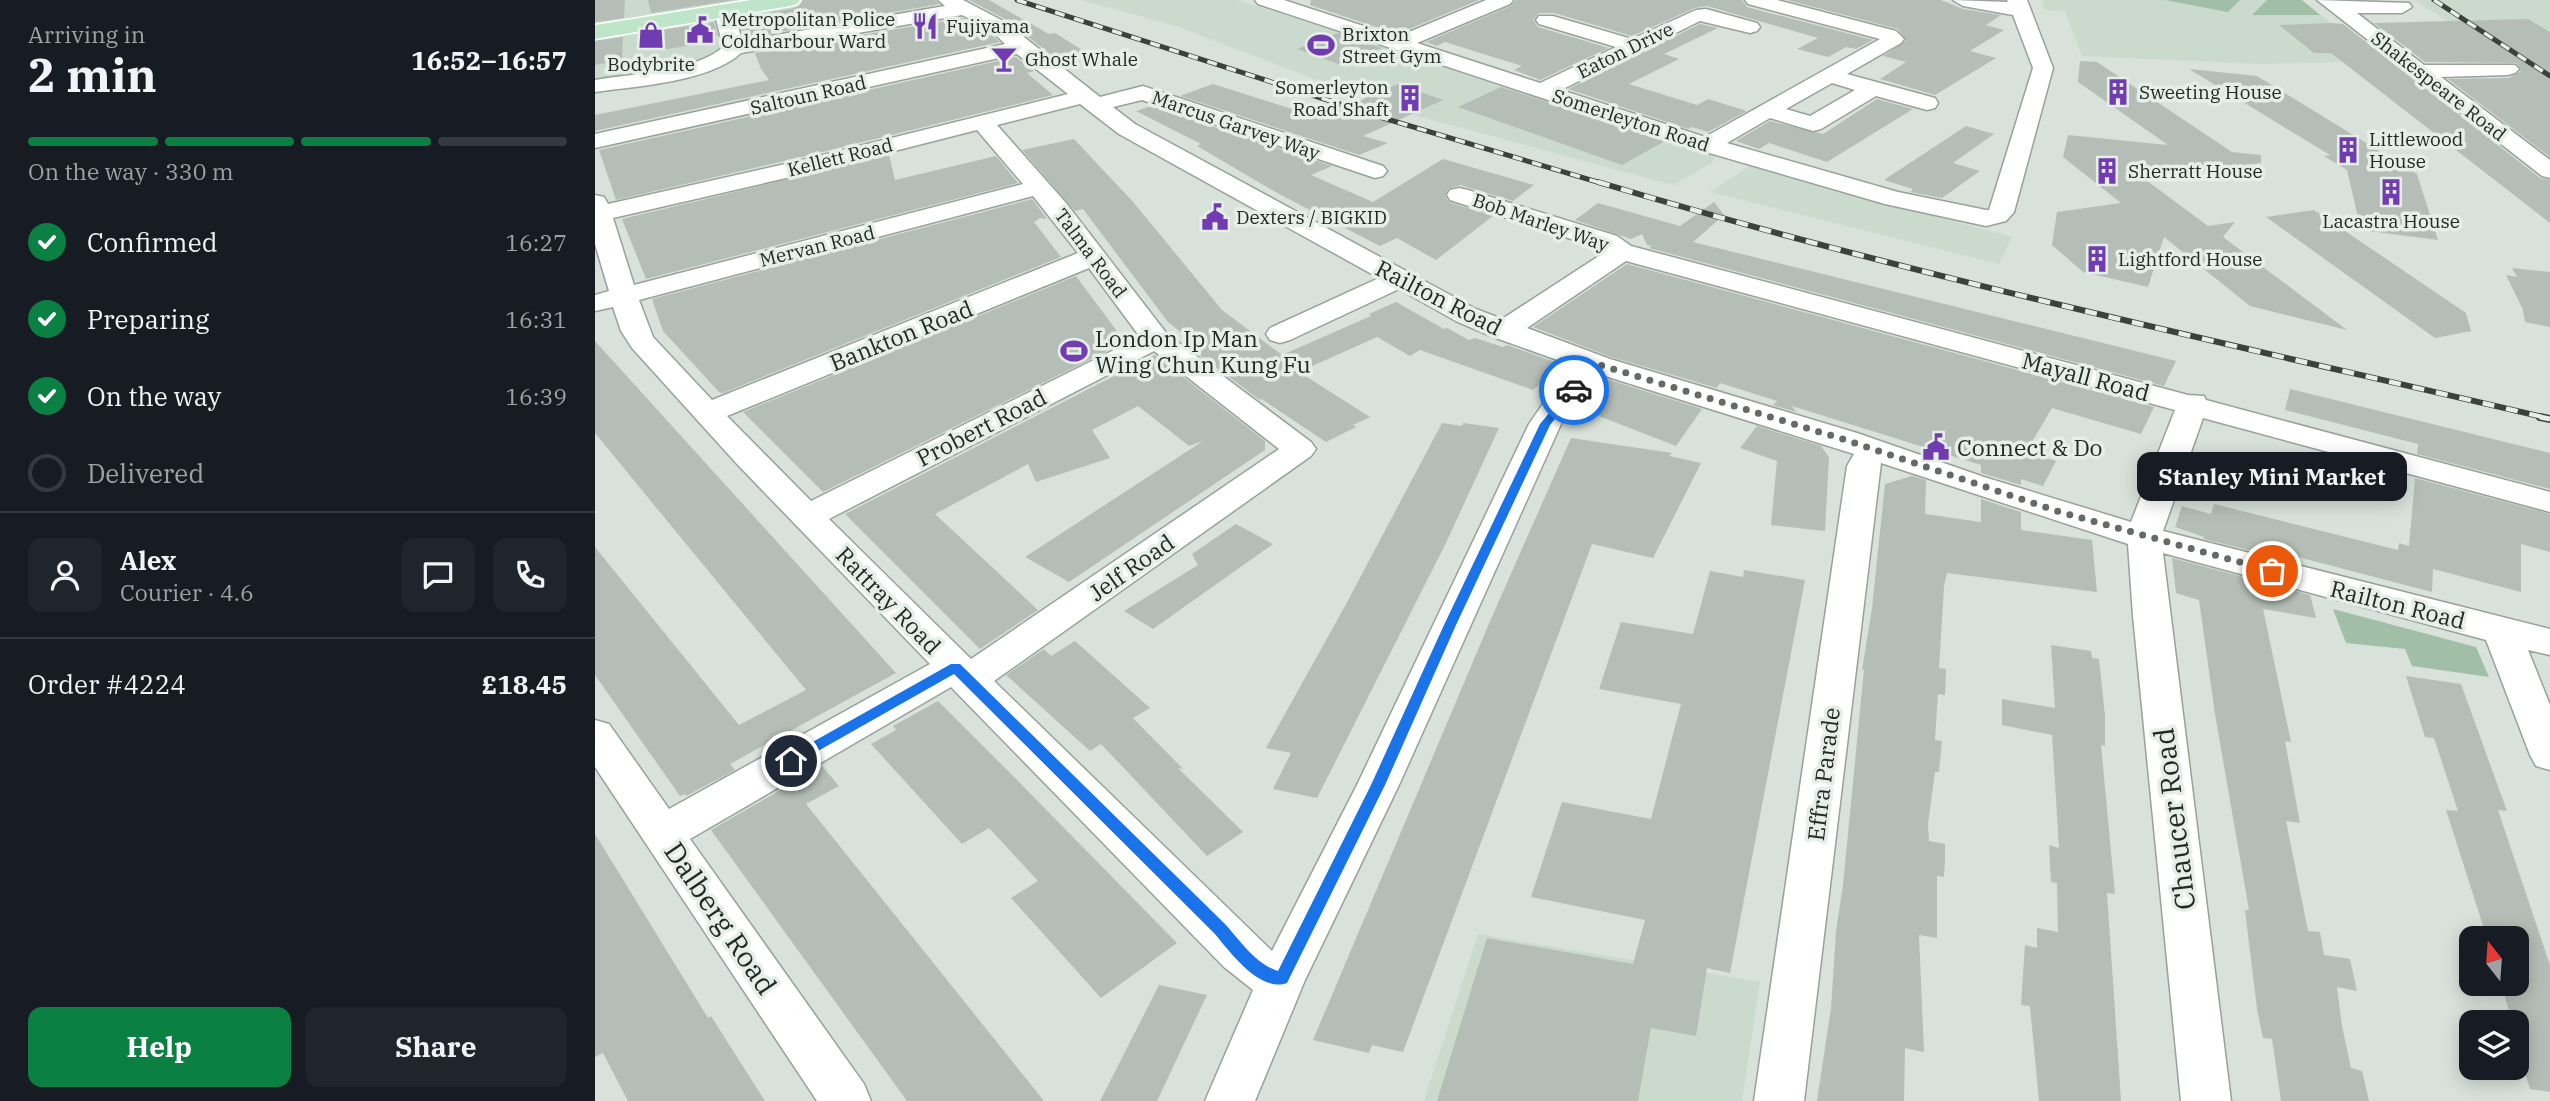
<!DOCTYPE html>
<meta charset="utf-8">
<style>
body{margin:0;font-family:"IBM Plex Serif",serif;background:#20242c;color:#f1f3f6;height:100vh;display:flex;flex-direction:column;font-size:26px;white-space:nowrap}
*{box-sizing:border-box;margin:0}
p{font-size:23px;color:#9ea1a6}
.icon{flex:none;width:38px;height:38px;fill:none;stroke:currentColor;stroke-width:2;stroke-linecap:round;stroke-linejoin:round}
.map{position:relative;flex:1;overflow:hidden}
.panel{display:flex;flex-direction:column;background:#171b24;width:595px}
.panel>*{flex:none}
.needle{width:46px;rotate:343deg}
.tools{position:absolute;left:1864px;top:926px;display:grid;gap:14px}
.tools a{display:grid;place-items:center;width:70px;height:70px;border-radius:14px;background:#171b24;box-shadow:0 4px 18px #0003;font-size:35px}
.pin{position:absolute;display:grid;place-items:center;width:60px;height:60px;color:#fff;margin:-30px;border:4px solid #fff;border-radius:50%;box-shadow:0 2px 7px #0007}
.courier{position:absolute;display:grid;place-items:center;width:70px;height:70px;margin:-35px;border:5px solid #1a73e8;border-radius:50%;background:#fff;color:#222;box-shadow:0 2px 9px #0007}
.bubble{position:absolute;height:49px;border-radius:14px;background:#171b24;box-shadow:0 4px 18px #0003;font-size:23px;font-weight:700;line-height:49px;text-align:center}
.headline em{font-style:normal;font-weight:700}
.headline div{display:flex;flex-direction:column-reverse}
.headline{display:flex;align-items:center;justify-content:space-between;height:119px;padding:0 28px}
h1{font-size:46px;font-weight:700;line-height:52px}
.bar{display:grid;grid-template-columns:repeat(4,1fr);gap:10px 7px;align-content:center;height:84px;padding:0 28px}
.bar i{height:9px;border-radius:5px;background:#363941}
.bar .active{background:#0b8043}
.bar p{grid-column:span 4}
.line{display:flex;align-items:center;gap:18px;padding:0 28px;border-top:2px solid #363941}
.line div{flex:1}
.round{display:grid;place-items:center;flex:none;width:74px;height:74px;border-radius:14px;background:#20242c}
ol{padding:0 28px;list-style:none}
li{display:flex;align-items:center;gap:21px;height:77px}
li p{margin-inline-start:auto}
li .icon{padding:7px;border-radius:50%;background:#0b8043;color:#fff;stroke-width:4}
li:last-child{color:#9ea1a6}
li i{width:38px;height:38px;border:4px solid #363941;border-radius:50%}
.cta{display:flex;gap:14px;margin-top:auto;padding:14px 28px}
.cta a{flex:1;height:80px;border-radius:14px;background:#0b8043;color:#fff;font-size:28px;font-weight:700;line-height:80px;text-align:center}
.cta a+a{background:#20242c;color:#f1f3f6}
main{display:flex;flex:1;min-height:0}
.map>svg:first-child{display:block}
</style>
<main>
<section class="panel">
<div class="headline"><div><h1>2 min</h1><p>Arriving in</p></div><em>16:52–16:57</em></div>
<div class="bar"><i class="active"></i><i class="active"></i><i class="active"></i><i></i><p>On the way · 330 m</p></div>
<ol>
<li><svg class="icon" aria-label="check" viewBox="0 0 24 24"><path d="M5 12l5 5 9-10"/></svg>Confirmed<p>16:27</p></li>
<li><svg class="icon" aria-label="check" viewBox="0 0 24 24"><path d="M5 12l5 5 9-10"/></svg>Preparing<p>16:31</p></li>
<li><svg class="icon" aria-label="check" viewBox="0 0 24 24"><path d="M5 12l5 5 9-10"/></svg>On the way<p>16:39</p></li>
<li><i></i>Delivered</li>
</ol>
<div class="line" style="height:126px"><a class="round"><svg class="icon" aria-label="person" viewBox="0 0 24 24"><circle cx="12" cy="8" r="4"/><path d="M4 21q1-7 8-7t8 7"/></svg></a><div><b>Alex</b><p>Courier · 4.6</p></div><a class="round"><svg class="icon" aria-label="chat" viewBox="0 0 24 24"><path d="M4 5h16v11H9l-5 4z"/></svg></a><a class="round"><svg class="icon" aria-label="phone" viewBox="0 0 24 24"><path d="M5 4h4l2 5-3 2q2 4 5 5l2-3 5 2v4C11 20 4 13 5 4z"/></svg></a></div>
<div class="line" style="height:91px"><div>Order #4224</div><b>£18.45</b></div>
<div class="cta"><a>Help</a><a>Share</a></div>
</section>
<div class="map">
<svg width="1955" height="1101" viewBox="0 0 1955 1101">
<rect width="100%" height="100%" fill="#d8e2da"/>
<!-- built -->
<g fill="#cadacc">
<path d="M0,0H181L0,28Z"/>
<path d="M233,0H333L348,9L128,54L108,62L0,82V38Z"/>
<path d="M486,0H642L917,86L1119,156L1118,162L1078,185L826,117L740,87L581,26Z"/>
<path d="M1447,0H1707L1785,61L1666,64L1487,56L1470,11L1450,10Z"/>
<path d="M1819,0H1955V88L1907,55Z"/>
<path d="M1155,166L1417,237L1404,264L1115,192Z"/>
<path d="M883,934L1165,982L1147,1101H829Z"/>
</g>
<!-- green -->
<g fill="#a1bfa6">
<path d="M1570,0H1645L1633,12Z"/>
<path d="M1672,0H1707L1725,15H1657Z"/>
<path d="M1738,609L1881,647L1894,677L1817,666L1810,649L1751,643Z"/>
</g>
<!-- building -->
<g fill="#b4beb6">
<path d="M0,0H30L29,18L0,22Z"/>
<path d="M53,0H139L56,13Z"/>
<path d="M208,0H340L344,4L154,37L152,30L147,31L143,17L196,9L204,6Z"/>
<path d="M374,0H394L454,34L460,33L492,53L465,62L412,20Z"/>
<path d="M716,0H884L802,34L715,5Z"/>
<path d="M921,0H1147L1152,7L1278,40L1261,49L1251,47L1233,57L1202,49L1223,38L1112,6L1100,8L1037,36L959,13H944L938,20L943,27L1014,48L945,80L919,70L927,66L850,42L842,46L831,42L916,6Z"/>
<path d="M1192,0H1346L1368,9L1406,15L1391,25L1409,30L1375,51L1401,58L1340,95L1285,79L1311,62L1288,56L1311,41L1303,29Z"/>
<path d="M367,18L394,32L405,42L0,131V115L174,80L166,69L160,53Z"/>
<path d="M1933,19L1955,32V157L1853,79L1914,78L1926,71L1922,63L1830,62L1779,23Z"/>
<path d="M119,22L122,35L92,39V46L65,50L61,31Z"/>
<path d="M1736,23L1748,24L1945,178L1955,180V223L1736,53H1719L1684,25Z"/>
<path d="M1105,24L1123,28L1069,54L1084,59L1034,84L1102,105L1113,99L1152,111L1113,132L1097,127L1093,129L973,89Z"/>
<path d="M743,33L787,48L746,65L702,49Z"/>
<path d="M28,37L27,60L0,65V41Z"/>
<path d="M421,57L439,71L432,73L458,95L211,156L21,200L4,150Z"/>
<path d="M1485,61L1502,62L1637,152L1666,155V163L1551,180L1613,226L1640,222L1628,237L1752,330L1655,306L1569,237L1553,287L1488,272L1457,245L1462,212L1526,203L1468,157L1473,135L1573,145L1483,82Z"/>
<path d="M1594,69L1662,76L1822,174L1843,240L1766,230L1752,170L1729,156L1735,155Z"/>
<path d="M618,84L725,118L803,84L848,100L768,136L793,143L764,155L585,96Z"/>
<path d="M906,87L1070,141L1027,165L863,107Z"/>
<path d="M1282,99L1318,109L1232,162L1174,143L1164,149L1141,141L1175,121L1228,134Z"/>
<path d="M556,106L737,166L716,175L778,202L848,159L939,185L918,201L865,185L853,189L850,196L854,202L898,216L841,260L802,238L785,246L684,194L602,146L606,144L541,111Z"/>
<path d="M1371,126L1399,134L1358,163L1385,171L1347,198L1315,192L1318,189L1289,180Z"/>
<path d="M479,139L539,203L627,310L687,355L776,316L774,314L801,302L849,329L852,328L874,340L880,338L908,347L912,345L980,369L960,387L946,383L938,390L825,350L815,356L782,337L704,372L775,417L758,425L761,427L731,442L665,398L666,401L590,344L597,341L573,322L488,209L480,211L427,150Z"/>
<path d="M294,155L300,180L401,156L423,183L51,279L27,219Z"/>
<path d="M437,199L452,219L445,218L439,222L466,257L128,393L124,392L68,331L57,299Z"/>
<path d="M1119,202L1129,215L1098,242L1581,361L1569,386L1054,248L1057,246L1052,245L1047,234L1036,239L980,220L1003,203L1085,226Z"/>
<path d="M1719,210L1871,313L1876,331L1840,338L1671,217Z"/>
<path d="M1032,264L1559,407L1546,434L1457,408L1431,452L1461,461L1448,486L1426,479V485L1386,473V465L1197,406L1201,412L1178,405L1182,401L1125,383L1122,388L1016,357L938,327Z"/>
<path d="M1917,268L1955,272V327L1930,322L1928,310L1911,275L1922,277Z"/>
<path d="M481,276L530,342L228,492L148,412Z"/>
<path d="M0,341L301,673L135,764L140,770L91,796L90,794L85,796L0,675V547L144,725L211,690L0,433Z"/>
<path d="M560,355L670,441V450L474,582L430,557L608,441L594,446L543,406L497,430L515,458L441,482L433,464L340,514L443,610L385,649L250,514Z"/>
<path d="M1011,379L1107,409L1081,446L986,409L996,397L993,396Z"/>
<path d="M1695,389L1955,453V489L1822,454L1823,444L1690,410Z"/>
<path d="M847,423L867,426L868,423L904,428L850,545L722,798L678,789L696,753L671,748L750,606Z"/>
<path d="M1162,426L1226,446L1234,457L1230,531L1176,525L1182,461L1145,448Z"/>
<path d="M976,438L1077,453L1074,456L1106,463L1058,558L997,544L808,1052L777,1045L774,1053L718,1040L896,619Z"/>
<path d="M1317,476L1331,480L1330,514L1386,522V499L1426,512V530L1497,540L1502,592L1352,573L1349,586L1344,668L1351,669L1350,695L1343,694L1340,740L1347,741L1344,772H1340L1333,824L1334,841L1350,844V860L1349,877L1342,876V938L1324,935L1329,1052L1310,1048L1309,1101H1222L1236,1008L1241,931L1248,885L1269,669L1267,670L1277,608L1290,484Z"/>
<path d="M1820,478L1955,514V552L1926,544V592L1838,569L1837,592L1703,557L1705,563L1609,539V537L1580,527L1587,506L1616,514L1619,504L1803,550L1804,543L1814,546Z"/>
<path d="M641,524L678,544L558,629L529,611L603,565L597,554Z"/>
<path d="M1577,558L1715,595L1721,618L1668,609L1696,742L1690,741L1705,823L1691,821L1713,931L1725,932L1729,955L1755,959L1762,991L1742,987L1747,1026L1756,1068L1767,1071L1774,1101H1686L1677,1039L1668,1038L1662,1009L1650,910H1654L1620,714L1604,600L1581,593Z"/>
<path d="M1149,570L1210,580L1135,973L1112,968L1101,1036L1056,1028L1043,1101H842L892,938L1038,964L1050,920L936,897L967,802L1056,819L1086,704L1004,689L1026,622L1098,634L1115,571L1148,577Z"/>
<path d="M480,641L555,708L538,718L588,769L583,768L648,832L612,856L506,744L495,751L411,675L449,649L456,656Z"/>
<path d="M1456,645L1496,651L1497,658L1504,659L1510,716V746L1506,745L1520,894L1512,893L1526,1101H1444L1435,1006L1426,1005L1430,945L1442,948V928L1463,932L1462,883L1456,882L1454,845L1464,848L1461,799L1457,735L1407,725V699L1460,708Z"/>
<path d="M1811,676L1866,684L1912,811L1903,810L1955,965V1092L1935,1089L1922,1050V1022L1911,1020L1917,1021L1906,984H1922V938H1892L1851,810L1863,811L1839,738L1830,737Z"/>
<path d="M343,701L418,776L582,943L506,998L416,898L443,881L394,828L367,844L276,744L301,730L298,726Z"/>
<path d="M227,766L244,786L211,804L449,1101H312L116,830Z"/>
<path d="M0,834L113,1018L116,1016L170,1101H33L8,1053L0,1057Z"/>
<path d="M564,985L612,995L562,1101H505Z"/>
</g>
<g fill="none" stroke-linecap="round" stroke-linejoin="round">
<defs>
<g id="minor">
<path d="M343,0H368L410,22L505,97L548,86L788,166L792,171L788,176L780,178L547,100L518,107L540,124L881,309L907,319L1010,252L1004,248L855,200L852,195L855,190L864,188L873,190L1022,236L1036,246L1593,395L1609,396L1611,400L1955,492V512L1608,418L1568,531L1955,629V655L1933,650L1955,705V770L1941,766L1935,755L1891,640L1568,553L1636,1101H1586L1538,616L1533,544L1286,463L1209,1101H1159L1252,466L1259,454L1010,376L974,411L966,424L804,785L710,980L660,1101H610L658,990L629,967L356,687L95,839L269,1084L276,1101H222L0,767V720L14,724L74,809L335,664L142,464L37,348L26,331L18,307L0,311V295L14,291L0,244V195L9,197L13,204L212,159L473,94L422,54L0,148V134L410,44L396,30L367,15L146,53C115,82 41,86 0,92V80C35,74 102,71 128,47L119,11L129,5L139,11L147,41L350,6ZM485,104L524,134L784,278L675,328L671,334L675,340L685,343L695,340L804,289L861,321L898,337L985,368L952,398L934,424L762,785L677,951L399,681L716,456L721,449L716,442L572,334L471,203L402,125ZM382,130L428,184L39,285L18,218L213,173ZM438,196L483,253L117,400L58,337L44,300ZM1031,261L1580,410L1536,522L1389,477L1262,433L1015,359L932,328ZM494,268L545,337L216,501L132,416ZM559,351L684,449L376,659L234,519Z"/>
<path d="M660,0H689L802,37L891,0H918L915,4L822,43L945,83L1021,47L944,24L941,20L944,16H958L1037,39L1101,10L1111,9L1162,23L1165,27L1162,31L1155,33L1105,21L966,90L1110,137L1285,39L1153,4L1150,0H1182L1301,31L1309,39L1306,43L1252,74L1340,98L1343,103L1340,108L1332,110L1281,96L1226,129L1218,131L1175,118L1132,143L1303,192L1391,210H1394L1438,68L1418,15L1368,6L1358,0L1413,2L1412,0H1432L1458,68L1419,212L1411,221L1391,226L1290,204L1104,150L663,4ZM1237,83L1260,90L1215,116L1191,109Z"/>
<path d="M1722,0L1814,3L1817,7L1807,13H1762L1829,65H1920L1924,69L1920,73L1913,75L1846,77L1955,160V178L1947,176Z"/>
</g>
<path id="major" d="M156,0H205L202,4L195,6L0,39V25Z"/>
</defs>
<!-- minor casing -->
<use href="#minor" stroke="#98a19a" stroke-width="3"/>
<!-- major casing -->
<use href="#major" stroke="#fff" stroke-width="3"/>
<!-- minor -->
<use href="#minor" fill="#fff" fill-rule="evenodd"/>
<!-- major -->
<use href="#major" fill="#bee5c7" fill-rule="evenodd"/>
<defs>
<g id="rail-far2">
<path d="M422,0L785,117L1009,184"/>
<path d="M1839,0L1955,76"/>
</g>
<path id="rail-far1" d="M1003,182C1315,276 1635,344 1952,418"/>
<path id="rail" d="M1945,417L1955,419"/>
</defs>
<!-- rail-far2 casing -->
<use href="#rail-far2" stroke="#3d413e" stroke-width="5"/>
<!-- rail-far1 casing -->
<use href="#rail-far1" stroke="#3d413e" stroke-width="6"/>
<!-- rail casing -->
<use href="#rail" stroke="#3d413e" stroke-width="8"/>
<!-- rail-far2 -->
<use href="#rail-far2" stroke="#e5efe7" stroke-width="3.5" stroke-dasharray="10" stroke-linecap="butt"/>
<!-- rail-far1 -->
<use href="#rail-far1" stroke="#e5efe7" stroke-width="4.5" stroke-dasharray="12" stroke-linecap="butt"/>
<!-- rail -->
<use href="#rail" stroke="#e5efe7" stroke-width="5" stroke-dasharray="16" stroke-linecap="butt"/>
</g>
<!-- route -->
<path fill="#1a73e8" d="M975,388L983,390L955,425L861,625L790,785L692,983C665,993 635,952 620,934L359,674L200,764L196,766L189,761L191,757L356,664H365L631,925C645,941 662,965 683,971L776,785L849,625L945,424Z"/>
<g fill="none" stroke-linecap="round" stroke-linejoin="round">
<!-- done -->
<path stroke="#646a65" stroke-width="7" stroke-dasharray="0 12.6" d="M979,390L1005,365L1251,440L1465,512L1677,571"/>
</g>
<!-- icons -->
<defs>
<symbol id="restaurant-bare" viewBox="-9 -9 18 18"><path d="M-5-6h1v4h1v-4h1v4h1v-4h1v5L-1.5 .5V6h-2V.5L-5-1ZM5-6V6H3V1.5H1.5Q1.5-4 5-6Z" fill="#713bb2" stroke="#e5efe7" stroke-width="2.5" paint-order="stroke"/></symbol>
<symbol id="civic-bare" viewBox="-9 -9 18 18"><path d="M-.6-6.5H3V-4.5H.6V-3L4-1V1h2V6H-6V1h2V-1L-.6-3ZM-1.2 2.5V6h2.4V2.5Z" fill="#713bb2" stroke="#e5efe7" stroke-width="2.5" paint-order="stroke"/></symbol>
<symbol id="shop-bare" viewBox="-9 -9 18 18"><path d="M-5-2.5h2.3a2.7 3.5 0 0 1 5.4 0H5L5.5 6h-11ZM-1.5-2.5h3a1.5 2.3 0 0 0-3 0Z" fill="#713bb2" stroke="#e5efe7" stroke-width="2.5" paint-order="stroke"/></symbol>
<symbol id="stadium-bare" viewBox="-9 -9 18 18"><path d="M0-5a6.5 5 0 1 0 0 10a6.5 5 0 1 0 0-10ZM-3.5-1.8h7v3.6h-7Z" fill="#713bb2" stroke="#e5efe7" stroke-width="2.5" paint-order="stroke"/></symbol>
<symbol id="bar-bare" viewBox="-9 -9 18 18"><path d="M-6-5H6L.8 .8V4.5H3.5V6h-7V4.5H-.8V.8Z" fill="#713bb2" stroke="#e5efe7" stroke-width="2.5" paint-order="stroke"/></symbol>
<symbol id="building-bare" viewBox="-9 -9 18 18"><path d="M-4-6H4V6H1V3H-1V6H-4ZM-2.5-4.3h1.7v1.8h-1.7ZM.8-4.3h1.7v1.8H.8ZM-2.5-1h1.7V.8h-1.7ZM.8-1h1.7V.8H.8Z" fill="#713bb2" stroke="#e5efe7" stroke-width="2.5" paint-order="stroke"/></symbol>
</defs>
<g fill-rule="evenodd">
<use href="#restaurant-bare" x="311" y="7" width="38" height="38"/>
<use href="#civic-bare" x="86" y="11" width="38" height="38"/>
<use href="#shop-bare" x="37" y="16" width="38" height="38"/>
<use href="#stadium-bare" x="707" y="26" width="38" height="38"/>
<use href="#bar-bare" x="390" y="40" width="38" height="38"/>
<use href="#building-bare" x="1504" y="73" width="38" height="38"/>
<use href="#building-bare" x="796" y="79" width="38" height="38"/>
<use href="#building-bare" x="1734" y="131" width="38" height="38"/>
<use href="#building-bare" x="1493" y="152" width="38" height="38"/>
<use href="#building-bare" x="1777" y="173" width="38" height="38"/>
<use href="#civic-bare" x="601" y="198" width="38" height="38"/>
<use href="#building-bare" x="1483" y="240" width="38" height="38"/>
<use href="#stadium-bare" x="460" y="332" width="38" height="38"/>
<use href="#civic-bare" x="1322" y="428" width="38" height="38"/>
</g>
<g text-anchor="middle" dominant-baseline="central" stroke-width="7" stroke-linejoin="round" paint-order="stroke">
<!-- far-poi labels -->
<g font-size="19" fill="#252926" stroke="#e5efe7" text-anchor="start">
<text x="126" y="19">Metropolitan Police<tspan x="126" dy="22">Coldharbour Ward</tspan></text>
<text x="351" y="26">Fujiyama</text>
<text x="747" y="34">Brixton<tspan x="747" dy="22">Street Gym</tspan></text>
<text x="430" y="59">Ghost Whale</text>
<text x="56" y="64" text-anchor="middle">Bodybrite</text>
<text x="794" y="87" text-anchor="end">Somerleyton<tspan x="794" dy="22">Road Shaft</tspan></text>
<text x="1544" y="92">Sweeting House</text>
<text x="1774" y="139">Littlewood<tspan x="1774" dy="22">House</tspan></text>
<text x="1533" y="171">Sherratt House</text>
<text x="641" y="217">Dexters / BIGKID</text>
<text x="1796" y="221" text-anchor="middle">Lacastra House</text>
<text x="1523" y="259">Lightford House</text>
</g>
<!-- far-street labels -->
<g font-size="19" fill="#252926" stroke="#e5efe7">
<text transform="translate(1030 50) rotate(-26)">Eaton Drive</text>
<text transform="translate(1844 86) rotate(38)">Shakespeare Road</text>
<text transform="translate(213 95) rotate(-13)">Saltoun Road</text>
<text transform="translate(1036 120) rotate(18)">Somerleyton Road</text>
<text transform="translate(641 125) rotate(19)">Marcus Garvey Way</text>
<text transform="translate(245 157) rotate(-14)">Kellett Road</text>
<text transform="translate(946 222) rotate(19)">Bob Marley Way</text>
<text transform="translate(222 246) rotate(-14)">Mervan Road</text>
<text transform="translate(496 253) rotate(53)">Talma Road</text>
</g>
<!-- street labels -->
<g font-size="23" fill="#252926" stroke="#e5efe7">
<text transform="translate(844 297) rotate(27)">Railton Road</text>
<text transform="translate(306 335) rotate(-22)">Bankton Road</text>
<text transform="translate(1491 376) rotate(15)">Mayall Road</text>
<text transform="translate(386 427) rotate(-27)">Probert Road</text>
<text transform="translate(536 567) rotate(-35)">Jelf Road</text>
<text transform="translate(294 600) rotate(46)">Rattray Road</text>
<text transform="translate(1803 604) rotate(14)">Railton Road</text>
<text transform="translate(1228 774) rotate(-83)">Effra Parade</text>
</g>
<!-- poi labels -->
<g font-size="23" fill="#252926" stroke="#e5efe7" text-anchor="start">
<text x="500" y="338">London Ip Man<tspan x="500" dy="26">Wing Chun Kung Fu</tspan></text>
<text x="1362" y="447">Connect &amp; Do</text>
</g>
<!-- near-street labels -->
<g font-size="28" fill="#252926" stroke="#e5efe7">
<text transform="translate(1579 819) rotate(-97)">Chaucer Road</text>
<text transform="translate(126 918) rotate(56)">Dalberg Road</text>
</g>
</g>
</svg>
<div class="tools">
<a><svg class="needle" viewBox="-14 -14 28 28"><path d="M0-13l5 13h-10z" fill="#e53935"/><path d="M0 13l5-13h-10z" fill="#9ea1a6"/></svg></a>
<a><svg class="icon" aria-label="layers" viewBox="0 0 24 24"><path d="M12 4l9 5-9 5-9-5zM3 14l9 5 9-5"/></svg></a>
</div>
<div class="pin" style="left:1677px;top:571px;background:#ea580c"><svg class="icon" aria-label="bag" viewBox="0 0 24 24"><path d="M5 8h14l-1 12H6zM9 8a3 3 0 0 1 6 0"/></svg></div>
<div class="pin" style="left:196px;top:761px;background:#1f2937"><svg class="icon" aria-label="home" viewBox="0 0 24 24"><path d="M3 11l9-7 9 7M6 9v11h12V9"/></svg></div>
<div class="courier" style="left:979px;top:390px"><svg class="icon" aria-label="car" viewBox="0 0 24 24"><path d="M5 17H2v-5l4-1 3-4h7l3 4 3 1v5h-3M9 17h6M6 11h13"/><circle cx="7" cy="17" r="2"/><circle cx="17" cy="17" r="2"/></svg></div>
<div class="bubble" style="left:1542px;top:452px;width:270px">Stanley Mini Market</div>
</div>
</main>
